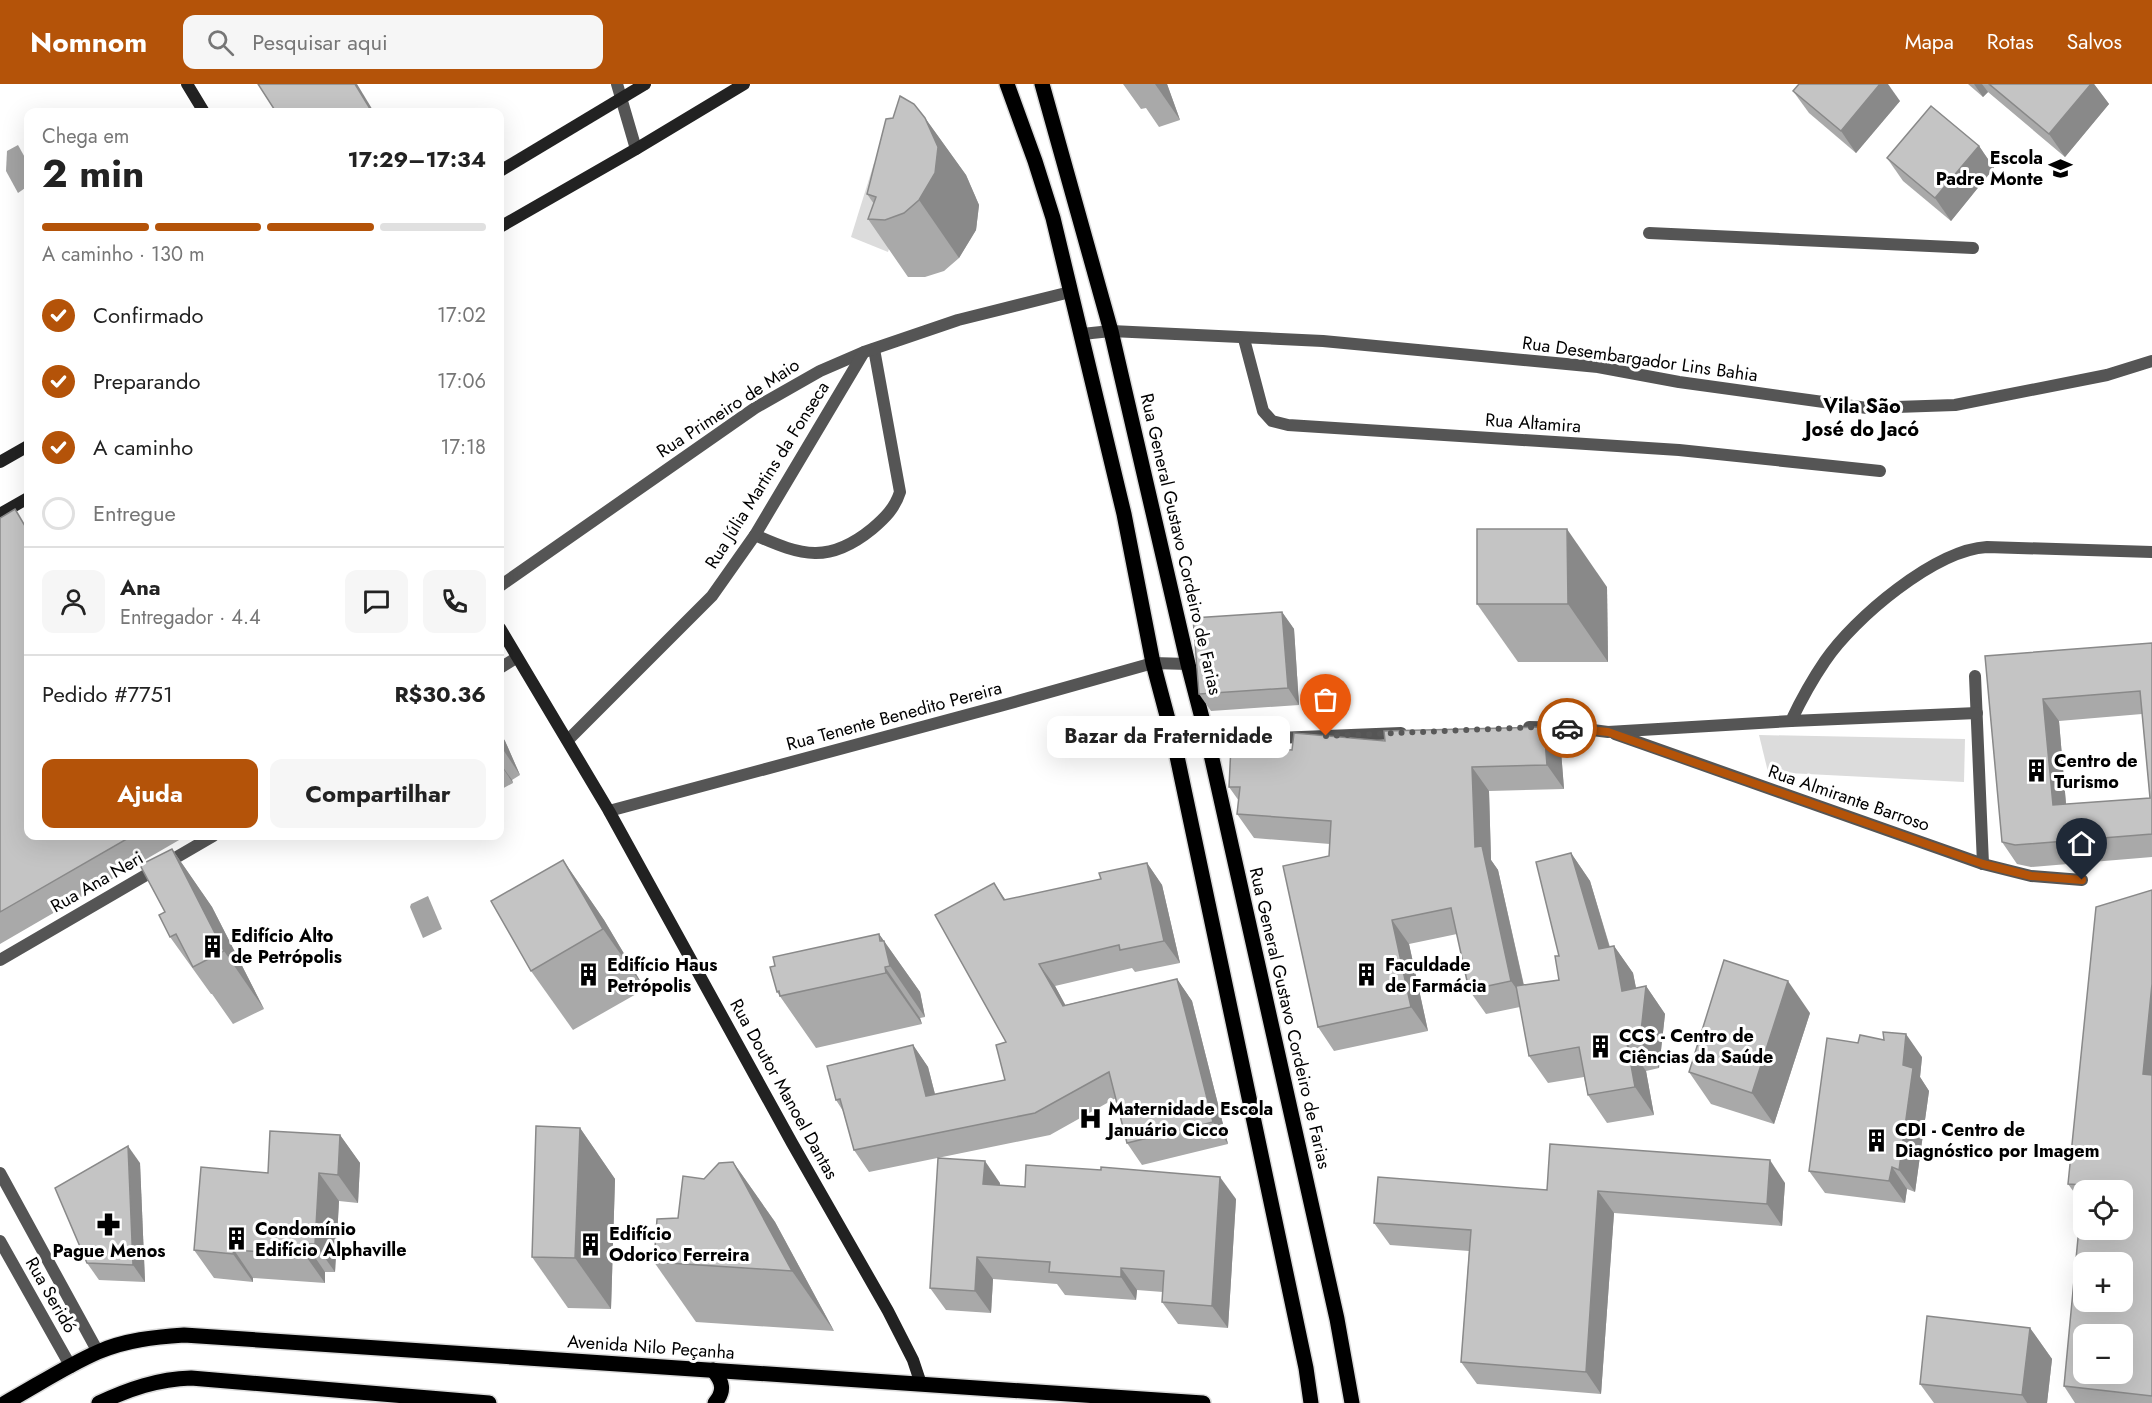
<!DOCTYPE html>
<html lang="pt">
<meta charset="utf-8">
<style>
body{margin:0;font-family:Jost,sans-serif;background:#f6f6f6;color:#222;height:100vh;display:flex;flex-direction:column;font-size:22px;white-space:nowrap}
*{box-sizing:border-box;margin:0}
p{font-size:20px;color:#767676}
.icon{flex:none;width:33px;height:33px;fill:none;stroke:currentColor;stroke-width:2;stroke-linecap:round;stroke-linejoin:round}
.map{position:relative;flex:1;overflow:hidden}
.side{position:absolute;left:24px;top:24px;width:480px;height:732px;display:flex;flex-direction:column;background:#fff;border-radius:12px;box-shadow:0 6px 24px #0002}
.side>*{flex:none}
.tools{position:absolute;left:2073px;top:1096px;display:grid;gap:12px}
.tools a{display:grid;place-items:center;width:60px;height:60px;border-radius:12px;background:#fff;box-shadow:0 6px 24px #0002;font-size:30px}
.pin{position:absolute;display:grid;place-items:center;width:51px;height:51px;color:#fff;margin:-62px -26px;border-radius:50% 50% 50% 0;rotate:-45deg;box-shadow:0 0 6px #0007}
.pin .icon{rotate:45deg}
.courier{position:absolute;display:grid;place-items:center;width:60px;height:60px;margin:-30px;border:4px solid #b45309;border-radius:50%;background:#fff;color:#222;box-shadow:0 2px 8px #0007}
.bubble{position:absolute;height:42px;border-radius:12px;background:#fff;box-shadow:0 6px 24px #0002;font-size:20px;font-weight:700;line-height:42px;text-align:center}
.headline em{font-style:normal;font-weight:700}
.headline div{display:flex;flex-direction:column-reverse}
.headline{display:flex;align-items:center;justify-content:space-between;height:102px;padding:0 18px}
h1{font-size:39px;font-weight:700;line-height:45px}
.bar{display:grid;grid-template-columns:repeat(4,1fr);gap:9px 6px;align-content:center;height:72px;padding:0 18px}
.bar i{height:8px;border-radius:4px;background:#e0e0e0}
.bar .active{background:#b45309}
.bar p{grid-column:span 4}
.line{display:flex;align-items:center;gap:15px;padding:0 18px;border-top:2px solid #e0e0e0}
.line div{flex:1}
.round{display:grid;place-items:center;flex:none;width:63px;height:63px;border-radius:12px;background:#f6f6f6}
ol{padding:0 18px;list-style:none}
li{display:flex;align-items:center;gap:18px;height:66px}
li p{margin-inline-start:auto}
li .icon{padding:6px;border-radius:50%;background:#b45309;color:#fff;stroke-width:4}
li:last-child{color:#767676}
li i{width:33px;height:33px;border:3px solid #e0e0e0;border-radius:50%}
.cta{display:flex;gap:12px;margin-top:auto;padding:12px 18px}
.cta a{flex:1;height:69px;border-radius:12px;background:#b45309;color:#fff;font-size:24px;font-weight:700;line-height:69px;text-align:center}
.cta a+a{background:#f6f6f6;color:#222}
header{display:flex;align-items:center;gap:36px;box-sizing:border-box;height:84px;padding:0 30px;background:#b45309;color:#fff}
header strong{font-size:28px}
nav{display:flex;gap:33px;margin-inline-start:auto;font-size:21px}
.search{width:420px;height:54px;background:#f6f6f6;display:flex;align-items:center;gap:15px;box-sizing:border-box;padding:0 21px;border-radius:12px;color:#767676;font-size:22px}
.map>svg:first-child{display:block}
</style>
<header>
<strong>Nomnom</strong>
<div class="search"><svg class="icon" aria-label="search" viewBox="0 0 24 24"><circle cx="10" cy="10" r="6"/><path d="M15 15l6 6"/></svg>Pesquisar aqui</div>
<nav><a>Mapa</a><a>Rotas</a><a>Salvos</a></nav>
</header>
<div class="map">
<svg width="2152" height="1319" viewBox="0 0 2152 1319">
<rect width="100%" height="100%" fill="#fff"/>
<!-- green -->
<g fill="#dcdcdc">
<path d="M874,79L912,92L888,168L851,153Z"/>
<path d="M1759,651L1965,655L1964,698L1768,688Z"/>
</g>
<!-- water -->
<g fill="#a3a3a3">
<path d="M18,61L28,79V102L18,109L6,87L7,67Z"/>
<path d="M428,812L442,845L423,854L410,823L411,820Z"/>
</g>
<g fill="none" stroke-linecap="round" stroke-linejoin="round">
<defs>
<g id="primary">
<path d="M1007,0L1035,77L1053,134L1124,430L1153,579L1174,658L1306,1284L1311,1319"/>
<path d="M1042,0L1111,247L1188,580L1208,657L1337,1235L1352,1319"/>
<path d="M713,1286C723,1298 725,1307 715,1319"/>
<path d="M5,1319C36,1302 66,1282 98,1268C125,1256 155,1253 184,1251L1203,1319"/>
<path d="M99,1319C129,1305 158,1295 191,1294L489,1319"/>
</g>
</defs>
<!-- primary casing -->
<use href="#primary" stroke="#dbdbdb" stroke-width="18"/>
<!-- street -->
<g stroke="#555" stroke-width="12">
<path d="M617,0L636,65"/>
<path d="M1649,149L1973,164"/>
<path d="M1082,250L1111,247L1323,257L1598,283L1679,298L1867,324L1955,321L2107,291L2152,277"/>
<path d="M1244,255L1263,327L1272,337L1288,341L1679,366L1880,387"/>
<path d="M755,451C802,472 829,480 872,445C885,434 895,424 900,408L874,265"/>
<path d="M500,502L755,324L820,287L864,268L958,236L1070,208"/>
<path d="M500,584L516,574"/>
<path d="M1975,592L1983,780"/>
<path d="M1791,637L1977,629"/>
<path d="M1529,643L1577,644L1608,648L1791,637C1801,616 1812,596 1825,577C1854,534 1935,466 1987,463L2152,468"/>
<path d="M1615,650L1983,780L2031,792L2082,796"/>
<path d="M568,656L712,512L755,451L864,268"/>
<path d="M1174,658L1401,649"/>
<path d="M609,727L1000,622L1153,579L1188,580"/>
<path d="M0,876L213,752"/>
<path d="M0,1089L98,1268"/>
<path d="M0,1157L71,1283"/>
</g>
<!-- secondary -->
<g stroke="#222" stroke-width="12">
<path d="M187,0L204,28"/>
<path d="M500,87L645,0"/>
<path d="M500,143L636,65L744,0"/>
<path d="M0,378L28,362"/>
<path d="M0,430L28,414"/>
<path d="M500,544L609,727L792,1059L888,1227L913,1276L921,1300"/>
</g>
<!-- primary -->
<use href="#primary" stroke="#000" stroke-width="15"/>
</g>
<!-- wall -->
<g fill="#a9a9a9" fill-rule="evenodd">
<path d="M1123,0H1167L1180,36L1159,43L1146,24L1141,25Z"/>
<path d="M1968,0H2094L2109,20L2065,73L1988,8L1983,13Z"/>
<path d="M1793,7L1900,17L1856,69L1809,29Z"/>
<path d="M893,34H925L966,91L979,121L976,146L959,174L944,187L925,193H908L868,135L874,120L867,110Z"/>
<path d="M1979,62L1994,84L1951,137L1903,97L1887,74Z"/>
<path d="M0,434L28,752H186L0,860Z"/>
<path d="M1607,503L1608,578H1518L1477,520Z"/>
<path d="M1282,528L1294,545L1299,621L1211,627L1199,610Z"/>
<path d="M2152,559V773L2031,783L2017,780L2002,758L1985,572ZM2142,630L2150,714L2066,720L2059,637Z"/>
<path d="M500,649L505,657L520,691L512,696L513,699L500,706Z"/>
<path d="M1385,657L1561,667L1564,705L1489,707L1491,776L1498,786L1524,901L1559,896V872L1571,769L1590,797L1610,863L1614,862L1633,889L1636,904L1646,902L1665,930L1659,984L1646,987L1654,1031L1607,1039L1588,1011L1584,993L1548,999L1529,972L1520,923L1486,930L1469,906L1457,850L1409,860L1428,947L1334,967L1318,943L1330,760L1254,754L1237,730L1239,717L1229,703L1292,666Z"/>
<path d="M172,765L212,823L264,925L233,940L212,910H211L170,853L165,828Z"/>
<path d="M563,776L604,836L645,905L573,946L531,887Z"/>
<path d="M1147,779L1162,801L1180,879L1135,888L1132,884L1055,902L1065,921L1177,895L1192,917L1228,1060L1142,1081L1127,1059L1116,1014L1050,1051L869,1088L854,1066L843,1027L836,1016L913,961L928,983L935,1010L1005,996L1006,958V816L1101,795Z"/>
<path d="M2152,806V1319H2075L2064,1302L2082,1119L2068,1100Z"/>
<path d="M879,850L920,908L925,933L920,934L922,940L816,964L777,908Z"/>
<path d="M1810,929L1774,1040L1711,1020L1689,988Z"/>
<path d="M1922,973L1920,993L1929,1007L1915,1108L1907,1105L1905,1119L1825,1109L1809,1087Z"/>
<path d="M580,1044L615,1095L611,1225L568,1224L532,1173Z"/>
<path d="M340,1051L360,1079L358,1119L339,1117L335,1188H325V1199L253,1194V1198L214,1194L194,1166L268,1089Z"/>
<path d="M733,1078L775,1138L834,1247L696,1238L654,1178L678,1134L704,1095Z"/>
<path d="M140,1079L145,1198L99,1196L87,1179Z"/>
<path d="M1000,1099V1102L1236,1115L1228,1244L1178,1240L1162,1218L1163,1208L1137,1206L1136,1216L1065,1211L1057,1200L993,1195L991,1229L946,1226L930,1204Z"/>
<path d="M1785,1099L1782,1142L1614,1129L1601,1310L1477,1300L1461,1278L1469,1167L1390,1161L1374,1139L1547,1106Z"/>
<path d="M2030,1244L2052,1275L2047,1319H1934L1920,1300Z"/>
</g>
<!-- shaded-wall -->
<g fill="#898989">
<path d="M355,0H357L374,28H372Z"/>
<path d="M1155,0H1167L1180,36Z"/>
<path d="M1880,0H1888L1900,17L1856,69L1841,47Z"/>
<path d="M1974,0H1982L1988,8L1983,13Z"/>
<path d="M2091,0H2094L2109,20L2065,73L2049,50Z"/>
<path d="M925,34L966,91L979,121L976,146L959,174L919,116Z"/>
<path d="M1979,62L1994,84L1951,137L1935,114Z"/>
<path d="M1567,445L1607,503L1608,578L1568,520Z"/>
<path d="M1282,528L1294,545L1299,621L1288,604Z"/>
<path d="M2043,615L2059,637L2068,744L2053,721Z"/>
<path d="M1544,643L1561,667L1564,705L1547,681Z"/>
<path d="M500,649L505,657L520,691L500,661Z"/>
<path d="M500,679L512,696L513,699L500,680Z"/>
<path d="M1472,683L1489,707L1491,776L1498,786L1528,921L1511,897L1475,763Z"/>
<path d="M172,765L212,823L264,925L224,867Z"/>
<path d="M1571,769L1590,797L1618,892L1599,865Z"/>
<path d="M563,776L604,836L645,905L603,845Z"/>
<path d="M1147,779L1162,801L1180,879L1164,857Z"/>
<path d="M994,799L1009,821L1004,816Z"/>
<path d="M1392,836L1409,860L1428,947L1411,923Z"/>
<path d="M879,850L920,908L925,933L890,882Z"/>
<path d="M1614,862L1633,889L1642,934L1622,907Z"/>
<path d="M1039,880L1055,902L1078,944L1063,922Z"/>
<path d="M885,883L920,934L922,940L886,889Z"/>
<path d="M1177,895L1192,917L1228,1060L1213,1038Z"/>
<path d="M1788,897L1810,929L1774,1040L1752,1009Z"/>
<path d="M2152,900V1003L2143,990Z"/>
<path d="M1646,902L1665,930L1659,984L1640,957Z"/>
<path d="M1906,950L1922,973L1920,993L1929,1007L1915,1108L1899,1086L1903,981Z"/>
<path d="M1627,959L1646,987L1654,1031L1635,1003Z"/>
<path d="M913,961L928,983L941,1034L926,1012Z"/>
<path d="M580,1044L615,1095L611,1225L575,1174Z"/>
<path d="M340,1051L360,1079L358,1119L338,1091Z"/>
<path d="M128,1062L140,1079L145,1198L133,1181Z"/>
<path d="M1770,1076L1785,1099L1782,1142L1767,1120Z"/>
<path d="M985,1077L1000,1099L998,1123L983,1100Z"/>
<path d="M733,1078L775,1138L834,1247L792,1187Z"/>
<path d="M1892,1083L1907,1105L1905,1119L1889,1097Z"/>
<path d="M319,1089L339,1117L335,1188L315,1160Z"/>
<path d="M1220,1093L1236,1115L1228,1244L1212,1222Z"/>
<path d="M1598,1107L1614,1129L1601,1310L1586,1288Z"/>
<path d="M306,1160L325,1188V1199L305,1171Z"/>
<path d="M234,1166L253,1194V1198L233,1170Z"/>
<path d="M977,1173L993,1195L991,1229L975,1207Z"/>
<path d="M1121,1184L1137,1206L1136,1216L1121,1193Z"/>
<path d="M2030,1244L2052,1275L2047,1319H2027L2022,1311Z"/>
</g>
<!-- building -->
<g fill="#c4c4c4" stroke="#898989" stroke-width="1.5" fill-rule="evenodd">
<path d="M258,0H355L372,28H276Z"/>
<path d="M1799,0H1880L1841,47L1793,7Z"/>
<path d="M1989,0H2091L2049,50Z"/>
<path d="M900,12L914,20L925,34L938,63L935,89L919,116L904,129L885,136L868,135L876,113L867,110L886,35L893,34Z"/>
<path d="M1931,22L1979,62L1935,114L1887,74Z"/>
<path d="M15,425L28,447V752H132L0,828V434Z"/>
<path d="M1477,445H1567L1568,520H1477Z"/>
<path d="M1282,528L1288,604L1199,610L1193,534Z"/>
<path d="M2152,559V750L2015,761L2002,758L1985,572ZM2140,607L2150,714L2053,721L2043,615Z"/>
<path d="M1544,643L1547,681L1472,683L1475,763L1482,762L1511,897L1469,906L1451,824L1392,836L1411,923L1318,943L1283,782L1329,772L1331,737L1237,730L1240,703H1229L1231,662L1292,666L1294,649L1385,657L1384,647Z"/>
<path d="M172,765L224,867L193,883L176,850L170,853L159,831L165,828L140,781Z"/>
<path d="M1571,769L1599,865L1614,862L1622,907L1646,902L1640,957L1627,959L1635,1003L1588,1011L1579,963L1529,972L1516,902L1559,896L1555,872H1559L1536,778Z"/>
<path d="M563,776L603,845L531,887L491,817Z"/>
<path d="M1147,779L1164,857L1120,866L1119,861L1039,880L1063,922L1177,895L1213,1038L1127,1059L1109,988L1035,1029L854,1066L840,1015L836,1016L827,982L913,961L926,1012L1005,996L996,961L1006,958L935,831L994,799L1004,816L1101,795L1099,789Z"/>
<path d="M2152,806V900L2143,990L2152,991V1312L2064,1302L2083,1101L2068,1100L2096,823ZM2084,1107H2122V1146H2084ZM2084,1179H2122V1218H2084ZM2084,1251H2122V1290H2084Z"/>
<path d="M879,850L880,857H884L890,882L885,883L886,889L780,912L779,907L777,908L770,883L775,882L773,873Z"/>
<path d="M1724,876L1788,897L1752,1009L1689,988Z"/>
<path d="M1883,948L1906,950L1903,981L1913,984L1899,1086L1892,1083L1889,1097L1809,1087L1827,954L1858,959L1860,951L1884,956Z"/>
<path d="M536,1042L580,1044L575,1174L532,1173Z"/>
<path d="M270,1047L340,1051L338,1091L319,1089L315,1160H306L305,1171L234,1166L233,1170L194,1166L201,1083L268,1089Z"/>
<path d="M1550,1060L1770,1076L1767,1120L1598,1107L1586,1288L1461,1278L1471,1146L1374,1139L1378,1093L1547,1106Z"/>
<path d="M128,1062L133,1181L87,1179L55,1104Z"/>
<path d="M938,1074L985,1077L983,1100L1025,1103L1026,1081L1101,1086V1083L1220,1093L1212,1222L1162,1218L1164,1187L1121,1184V1193L1049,1188L1050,1178L977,1173L975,1207L930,1204Z"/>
<path d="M733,1078L792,1187L654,1178L657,1135L678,1134L683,1092L704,1095L719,1079Z"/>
<path d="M1927,1232L2030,1244L2022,1311L1920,1300Z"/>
</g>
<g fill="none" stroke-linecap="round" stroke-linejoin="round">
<!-- done -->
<path stroke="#595959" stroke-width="6" stroke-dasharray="0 10.8" d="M1326,652L1539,643L1567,644"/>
<!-- route -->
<path stroke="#b45309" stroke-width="8" d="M1567,644L1608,648L1983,780L2031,792L2082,796"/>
</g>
<!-- icons -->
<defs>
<symbol id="school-bare" viewBox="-9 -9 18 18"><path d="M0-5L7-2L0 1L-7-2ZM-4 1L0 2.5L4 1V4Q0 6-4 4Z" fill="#000" stroke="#fff" stroke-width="2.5" paint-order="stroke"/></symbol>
<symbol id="building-bare" viewBox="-9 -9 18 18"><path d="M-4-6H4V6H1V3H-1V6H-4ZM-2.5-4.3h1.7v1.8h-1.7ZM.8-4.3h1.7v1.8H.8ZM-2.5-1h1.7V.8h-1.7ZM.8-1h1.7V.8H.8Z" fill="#000" stroke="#fff" stroke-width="2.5" paint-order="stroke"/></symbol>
<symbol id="hospital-bare" viewBox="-9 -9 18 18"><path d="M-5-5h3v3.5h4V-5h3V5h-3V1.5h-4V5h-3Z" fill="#000" stroke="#fff" stroke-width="2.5" paint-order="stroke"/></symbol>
<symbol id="pharmacy-bare" viewBox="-9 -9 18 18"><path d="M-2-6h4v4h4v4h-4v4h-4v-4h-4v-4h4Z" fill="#000" stroke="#fff" stroke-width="2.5" paint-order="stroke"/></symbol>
</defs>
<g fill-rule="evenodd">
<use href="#school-bare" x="2044" y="68" width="33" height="33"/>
<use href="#building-bare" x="2020" y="670" width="33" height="33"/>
<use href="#building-bare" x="196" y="846" width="33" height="33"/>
<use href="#building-bare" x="572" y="874" width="33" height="33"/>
<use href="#building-bare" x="1350" y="874" width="33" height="33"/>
<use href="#building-bare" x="1584" y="946" width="33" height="33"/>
<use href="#hospital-bare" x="1074" y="1018" width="33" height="33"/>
<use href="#building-bare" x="1860" y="1040" width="33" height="33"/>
<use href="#pharmacy-bare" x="92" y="1124" width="33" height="33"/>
<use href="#building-bare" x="220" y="1138" width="33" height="33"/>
<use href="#building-bare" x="574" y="1144" width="33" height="33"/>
</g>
<g text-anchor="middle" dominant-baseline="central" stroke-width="6" stroke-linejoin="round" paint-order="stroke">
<!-- poi labels -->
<g font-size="18" font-weight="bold" fill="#000" stroke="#fff" text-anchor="start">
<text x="2043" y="74" text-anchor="end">Escola<tspan x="2043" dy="21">Padre Monte</tspan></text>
<text x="2054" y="677">Centro de<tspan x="2054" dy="21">Turismo</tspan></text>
<text x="231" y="852">Edifício Alto<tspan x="231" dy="21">de Petrópolis</tspan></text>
<text x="607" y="881">Edifício Haus<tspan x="607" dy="21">Petrópolis</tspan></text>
<text x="1385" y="881">Faculdade<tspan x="1385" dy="21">de Farmácia</tspan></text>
<text x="1619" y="952">CCS - Centro de<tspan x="1619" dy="21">Ciências da Saúde</tspan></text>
<text x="1108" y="1025">Maternidade Escola<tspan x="1108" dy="21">Januário Cicco</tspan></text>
<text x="1895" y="1046">CDI - Centro de<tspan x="1895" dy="21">Diagnóstico por Imagem</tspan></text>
<text x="255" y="1145">Condomínio<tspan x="255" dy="21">Edifício Alphaville</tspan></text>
<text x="609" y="1150">Edifício<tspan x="609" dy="21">Odorico Ferreira</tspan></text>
<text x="109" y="1167" text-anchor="middle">Pague Menos</text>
</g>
<!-- street labels -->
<g font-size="18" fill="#000" stroke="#fff">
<text transform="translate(1640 275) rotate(8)">Rua Desembargador Lins Bahia</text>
<text transform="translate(728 324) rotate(-33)">Rua Primeiro de Maio</text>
<text transform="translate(1533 339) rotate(4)">Rua Altamira</text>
<text transform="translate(767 391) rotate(-58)">Rua Júlia Martins da Fonseca</text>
<text transform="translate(1181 460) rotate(77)">Rua General Gustavo Cordeiro de Farias</text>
<text transform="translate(894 632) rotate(-15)">Rua Tenente Benedito Pereira</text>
<text transform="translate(1849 714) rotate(19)">Rua Almirante Barroso</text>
<text transform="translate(97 798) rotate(-30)">Rua Ana Neri</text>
<text transform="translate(1290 934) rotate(77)">Rua General Gustavo Cordeiro de Farias</text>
<text transform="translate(784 1005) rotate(61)">Rua Doutor Manoel Dantas</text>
<text transform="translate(51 1211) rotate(60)">Rua Seridó</text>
<text transform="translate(651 1263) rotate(4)">Avenida Nilo Peçanha</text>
</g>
<!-- neighbourhood labels -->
<g font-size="20" font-weight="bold" fill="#000" stroke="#fff">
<text x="1862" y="322">Vila São<tspan x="1862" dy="23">José do Jacó</tspan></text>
</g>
</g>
</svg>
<div class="tools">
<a><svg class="icon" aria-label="locate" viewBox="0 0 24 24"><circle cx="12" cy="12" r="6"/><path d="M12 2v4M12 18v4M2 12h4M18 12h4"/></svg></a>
<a>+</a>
<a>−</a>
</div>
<div class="pin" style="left:1326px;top:652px;background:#ea580c"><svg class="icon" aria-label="bag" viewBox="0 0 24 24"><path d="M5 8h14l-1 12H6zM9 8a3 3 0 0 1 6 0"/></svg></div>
<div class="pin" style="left:2082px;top:796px;background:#1f2937"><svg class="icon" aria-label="home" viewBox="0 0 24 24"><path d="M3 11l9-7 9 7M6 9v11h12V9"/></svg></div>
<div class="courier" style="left:1567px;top:644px"><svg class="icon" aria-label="car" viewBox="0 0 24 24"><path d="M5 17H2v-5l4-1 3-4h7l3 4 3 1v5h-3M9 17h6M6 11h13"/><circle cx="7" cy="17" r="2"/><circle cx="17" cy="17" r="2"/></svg></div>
<div class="bubble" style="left:1047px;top:632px;width:243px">Bazar da Fraternidade</div>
<section class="side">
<div class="headline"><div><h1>2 min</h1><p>Chega em</p></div><em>17:29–17:34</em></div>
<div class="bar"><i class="active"></i><i class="active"></i><i class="active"></i><i></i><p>A caminho · 130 m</p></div>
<ol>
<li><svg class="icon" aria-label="check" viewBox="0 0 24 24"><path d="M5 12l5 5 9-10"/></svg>Confirmado<p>17:02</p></li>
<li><svg class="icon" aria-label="check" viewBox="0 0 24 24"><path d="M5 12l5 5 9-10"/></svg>Preparando<p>17:06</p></li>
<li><svg class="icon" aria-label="check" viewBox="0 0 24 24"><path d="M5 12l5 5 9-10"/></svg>A caminho<p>17:18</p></li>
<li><i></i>Entregue</li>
</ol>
<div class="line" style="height:108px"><a class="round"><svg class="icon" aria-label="person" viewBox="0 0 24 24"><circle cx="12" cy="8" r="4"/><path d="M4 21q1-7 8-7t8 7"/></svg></a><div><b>Ana</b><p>Entregador · 4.4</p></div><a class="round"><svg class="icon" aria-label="chat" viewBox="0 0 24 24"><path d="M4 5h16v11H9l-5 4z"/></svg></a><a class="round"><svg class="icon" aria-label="phone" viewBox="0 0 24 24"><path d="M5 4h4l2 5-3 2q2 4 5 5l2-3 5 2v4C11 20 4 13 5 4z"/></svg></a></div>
<div class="line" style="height:78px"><div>Pedido #7751</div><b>R$30.36</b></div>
<div class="cta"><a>Ajuda</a><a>Compartilhar</a></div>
</section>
</div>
